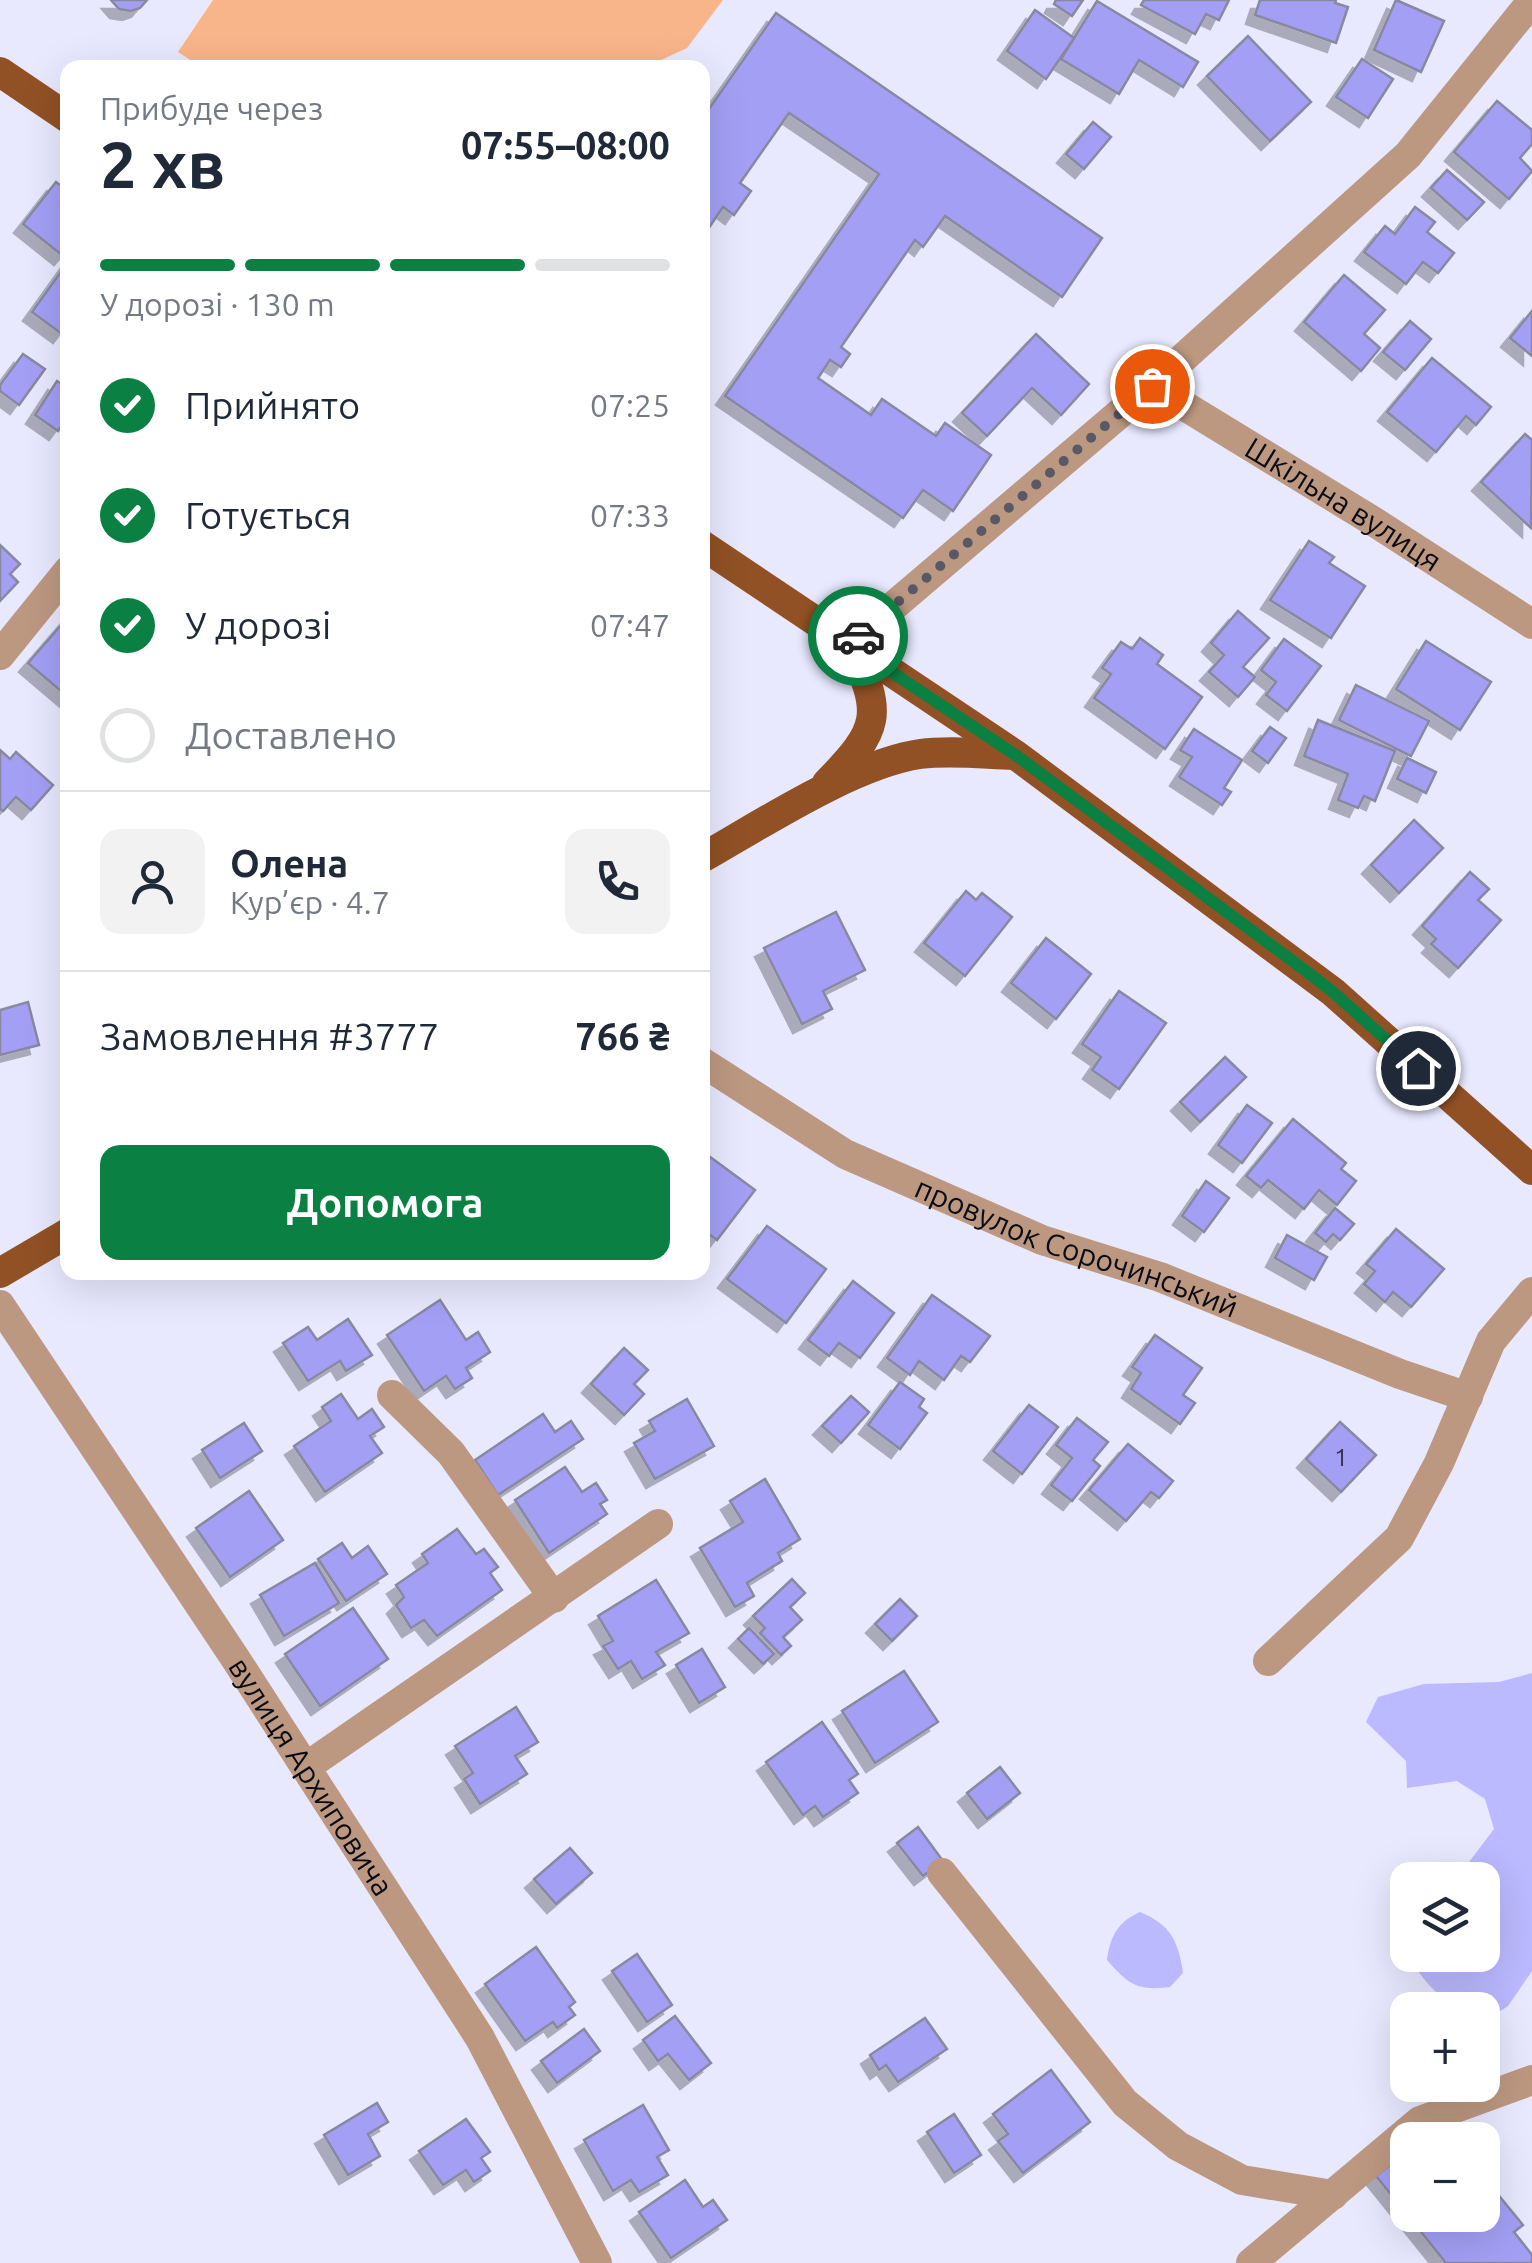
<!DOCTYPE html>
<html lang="uk">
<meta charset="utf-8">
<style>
body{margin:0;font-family:Ubuntu,sans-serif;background:#f2f2f3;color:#1f2937;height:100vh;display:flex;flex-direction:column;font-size:38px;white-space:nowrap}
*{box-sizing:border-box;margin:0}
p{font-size:32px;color:#747a83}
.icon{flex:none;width:55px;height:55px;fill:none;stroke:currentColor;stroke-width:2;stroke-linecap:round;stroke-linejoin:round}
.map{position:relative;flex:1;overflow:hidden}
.drawer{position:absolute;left:60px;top:60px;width:650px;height:1220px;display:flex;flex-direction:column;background:#fff;border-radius:20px;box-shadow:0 10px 40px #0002}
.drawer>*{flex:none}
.controls{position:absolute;left:1390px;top:1862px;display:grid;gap:20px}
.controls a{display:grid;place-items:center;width:110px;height:110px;border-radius:20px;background:#fff;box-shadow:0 10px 40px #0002;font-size:50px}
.pin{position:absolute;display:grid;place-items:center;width:85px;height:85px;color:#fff;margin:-42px;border:5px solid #fff;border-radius:50%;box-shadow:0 2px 10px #0007}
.courier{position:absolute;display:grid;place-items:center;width:100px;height:100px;margin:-50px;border:8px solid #0b8043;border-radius:50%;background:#fff;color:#222;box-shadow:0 2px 12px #0007}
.overview em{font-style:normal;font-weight:700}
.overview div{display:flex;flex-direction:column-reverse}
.overview{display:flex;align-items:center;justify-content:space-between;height:170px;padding:0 40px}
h1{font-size:65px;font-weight:700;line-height:75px}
.bar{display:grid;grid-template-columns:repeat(4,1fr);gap:15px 10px;align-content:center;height:120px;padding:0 40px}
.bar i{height:12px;border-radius:8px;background:#e0e1e3}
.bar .current{background:#0b8043}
.bar p{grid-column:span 4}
.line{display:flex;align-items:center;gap:25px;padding:0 40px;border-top:2px solid #e0e1e3}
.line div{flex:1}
.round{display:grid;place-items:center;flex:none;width:105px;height:105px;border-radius:20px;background:#f2f2f3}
ol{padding:0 40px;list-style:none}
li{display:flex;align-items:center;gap:30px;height:110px}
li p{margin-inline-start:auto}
li .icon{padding:10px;border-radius:50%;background:#0b8043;color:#fff;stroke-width:4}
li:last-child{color:#747a83}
li i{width:55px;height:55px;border:5px solid #e0e1e3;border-radius:50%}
.cta{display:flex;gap:20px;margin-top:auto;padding:20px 40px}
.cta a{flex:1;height:115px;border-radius:20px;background:#0b8043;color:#fff;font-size:40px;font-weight:700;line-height:115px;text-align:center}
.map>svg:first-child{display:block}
</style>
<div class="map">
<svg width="1532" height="2263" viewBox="0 0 1532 2263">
<defs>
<filter id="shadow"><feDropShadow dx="-9" dy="9" stdDeviation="0" flood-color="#0004"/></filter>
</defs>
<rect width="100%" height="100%" fill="#e8e8fe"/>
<!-- green -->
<path fill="#f9b58a" d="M213,0H723L687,48L646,67H201L178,52Z"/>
<!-- water -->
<g fill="#bbb9ff">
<path d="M1532,1673V1971L1508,2006L1483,2023L1482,2010C1447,2010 1425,1985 1408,1955H1482V1880H1446L1460,1874L1494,1829L1485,1799L1457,1781L1407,1788L1406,1761L1366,1722L1378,1697L1424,1684L1499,1682Z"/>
<path d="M1140,1912C1171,1925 1178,1941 1183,1973L1170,1987C1137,1991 1129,1985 1107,1960C1110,1936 1118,1922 1140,1912Z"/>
</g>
<!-- building -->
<g fill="#a39ff5" stroke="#8888a1" stroke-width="2.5" filter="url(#shadow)">
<path d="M111,0H147L140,8L131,11L119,9Z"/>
<path d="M1056,0H1083L1072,16L1054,4Z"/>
<path d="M1144,0H1229L1219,20L1206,14L1195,34L1141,5Z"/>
<path d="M1260,0H1336L1335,3L1348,7L1336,43L1255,15Z"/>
<path d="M1396,0L1444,21L1421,72L1374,50Z"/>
<path d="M1097,1L1198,62L1183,87L1139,60L1119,94L1061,59Z"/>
<path d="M1035,10L1074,38L1046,79L1007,51Z"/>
<path d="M776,13L1102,238L1062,297L945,216L923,247L915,240L841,347L850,354L841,367L830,360L818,378L871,415L882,399L936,436L945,423L991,455L953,511L923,490L903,518L725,396L879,174L789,113L740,183L751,191L734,215L723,207L702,238V119Z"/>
<path d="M1248,36L1311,102L1270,141L1207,76Z"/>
<path d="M1362,59L1393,79L1368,118L1336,97Z"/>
<path d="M1497,101L1532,130V144L1520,158L1532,171L1509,199L1454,152Z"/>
<path d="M1093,122L1111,137L1084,169L1066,154Z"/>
<path d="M1447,170L1484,202L1467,220L1431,188Z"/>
<path d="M56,182L68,191V250L63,256L23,224Z"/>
<path d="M1415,207L1435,222L1427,232L1454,253L1438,273L1423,262L1406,284L1364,252L1385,226L1395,234Z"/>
<path d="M68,262V326L62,334L32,312Z"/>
<path d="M1344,275L1385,310L1364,334L1380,348L1361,371L1304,322Z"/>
<path d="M1532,311V356L1510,338Z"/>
<path d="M1410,321L1431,339L1405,370L1383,352Z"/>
<path d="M1036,334L1089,384L1061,415L1032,388L987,436L962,413Z"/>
<path d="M23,354L45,369L19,405L0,391V385Z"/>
<path d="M1432,358L1491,407L1476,425L1466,416L1436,452L1387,412Z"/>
<path d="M57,381L68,388V417L58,431L35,415Z"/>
<path d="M1525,434L1532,440L1531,528L1481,482Z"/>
<path d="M1309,541L1334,557L1329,563L1365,586L1331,638L1270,600Z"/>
<path d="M0,545L20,564L10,574L18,582L0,601Z"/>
<path d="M1238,611L1269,638L1243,667L1255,677L1238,697L1209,672L1224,655L1211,643Z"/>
<path d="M68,617V697L28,663Z"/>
<path d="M1140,638L1163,655L1157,664L1202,697L1165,749L1094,698L1111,674L1102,668L1121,642L1132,649Z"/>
<path d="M1284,639L1321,666L1287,711L1266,695L1276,682L1261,670Z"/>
<path d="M1426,641L1491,682L1460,730L1396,689Z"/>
<path d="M1356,685L1429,721L1411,756L1339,720Z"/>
<path d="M1318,720L1395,751L1375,801L1364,796L1358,808L1338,800L1348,774L1304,756Z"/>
<path d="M1270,727L1286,738L1268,763L1252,751Z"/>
<path d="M1194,729L1242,760L1224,788L1231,792L1222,805L1179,777L1192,757L1180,750Z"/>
<path d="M0,750L10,759L16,752L53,785L31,810L16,797L3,811L0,809Z"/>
<path d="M1407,758L1436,772L1426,793L1397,779Z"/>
<path d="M1414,820L1443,848L1399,893L1371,865Z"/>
<path d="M1470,872L1489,889L1478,900L1501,920L1458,968L1431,944L1436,939L1422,926Z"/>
<path d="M966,891L976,900L982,893L1012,917L965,976L924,943Z"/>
<path d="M836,912L865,970L823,991L832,1009L802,1024L764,948Z"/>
<path d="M1046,938L1091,974L1056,1019L1011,983Z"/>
<path d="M1119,991L1166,1023L1119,1089L1092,1070L1101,1057L1082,1044Z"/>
<path d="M28,1002L39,1045L0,1055V1010Z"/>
<path d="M1225,1057L1246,1077L1200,1122L1180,1102Z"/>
<path d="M1247,1105L1272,1123L1242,1163L1218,1145Z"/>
<path d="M1293,1119L1346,1163L1341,1169L1356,1181L1337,1205L1319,1190L1304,1209L1268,1180L1261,1188L1246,1176Z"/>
<path d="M702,1151L755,1190L717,1240L702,1229Z"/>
<path d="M1206,1181L1229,1198L1204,1232L1182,1216Z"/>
<path d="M1335,1208L1354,1224L1340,1240L1333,1234L1326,1242L1315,1233Z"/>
<path d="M767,1226L826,1269L786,1323L727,1279Z"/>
<path d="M1396,1229L1444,1269L1411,1307L1393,1292L1385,1302L1364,1284L1375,1271L1366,1264Z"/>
<path d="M1287,1235L1327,1257L1314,1280L1275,1258Z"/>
<path d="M853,1281L894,1313L860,1358L839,1343L829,1356L808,1340Z"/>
<path d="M932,1295L990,1336L970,1362L961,1356L944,1380L919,1361L910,1375L887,1358Z"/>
<path d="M440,1300L466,1340L478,1332L490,1352L466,1368L472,1378L455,1389L446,1376L424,1391L387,1335Z"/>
<path d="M348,1319L372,1355L346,1371L340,1361L308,1381L283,1343L308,1327L317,1340Z"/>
<path d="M1155,1335L1202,1368L1183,1395L1195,1403L1180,1424L1131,1389L1141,1373L1132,1367Z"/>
<path d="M624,1348L648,1370L634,1384L644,1394L624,1415L591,1384Z"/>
<path d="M900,1382L924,1399L919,1407L927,1413L900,1449L868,1425Z"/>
<path d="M341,1394L358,1419L372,1409L384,1427L370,1436L382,1453L325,1492L294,1446L331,1421L322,1407Z"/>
<path d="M851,1396L869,1412L841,1443L822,1426Z"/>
<path d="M687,1399L714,1446L655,1479L634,1443L655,1431L649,1421Z"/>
<path d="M1029,1405L1058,1427L1022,1474L993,1451Z"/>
<path d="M543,1414L555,1432L571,1421L583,1439L498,1495L475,1460Z"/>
<path d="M1077,1418L1108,1442L1093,1460L1100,1466L1072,1501L1051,1485L1072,1458L1056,1445Z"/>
<path d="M1340,1422L1376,1455L1341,1492L1306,1459Z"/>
<path d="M244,1423L262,1451L220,1478L202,1450Z"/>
<path d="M1128,1444L1173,1481L1159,1498L1151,1492L1126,1521L1089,1490Z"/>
<path d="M565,1467L582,1492L596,1483L607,1500L600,1504L607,1514L549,1553L515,1500Z"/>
<path d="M765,1479L800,1539L778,1553L782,1561L747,1583L754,1596L735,1607L700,1548L743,1522L730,1501Z"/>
<path d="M249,1491L283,1540L230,1577L196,1528Z"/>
<path d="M457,1529L476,1554L484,1549L498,1567L490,1573L502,1590L437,1636L424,1620L411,1628L396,1605L404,1597L396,1585L428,1563L422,1554Z"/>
<path d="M342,1543L352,1558L368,1546L387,1574L346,1601L318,1559Z"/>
<path d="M315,1563L339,1603L284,1636L260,1595Z"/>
<path d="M792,1579L805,1593L790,1607L802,1620L783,1637L791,1646L781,1655L760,1633L765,1628L753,1616Z"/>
<path d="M656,1580L689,1633L656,1652L665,1665L642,1679L631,1661L618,1669L603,1646L613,1641L598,1616Z"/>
<path d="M900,1599L917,1616L892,1641L875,1624Z"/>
<path d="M353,1608L388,1659L320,1706L285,1654Z"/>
<path d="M749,1628L774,1654L763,1664L738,1639Z"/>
<path d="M702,1649L725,1687L699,1703L676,1665Z"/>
<path d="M904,1671L938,1722L875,1763L842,1711Z"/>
<path d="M516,1707L538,1742L515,1756L527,1774L480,1804L464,1779L473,1773L455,1746Z"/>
<path d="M822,1722L858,1774L849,1780L858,1793L823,1817L815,1806L803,1815L766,1762Z"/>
<path d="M1000,1767L1020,1793L987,1819L967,1793Z"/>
<path d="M918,1827L943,1861L923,1876L897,1843Z"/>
<path d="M570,1848L592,1873L556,1904L534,1879Z"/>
<path d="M536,1947L575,2002L569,2007L575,2015L557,2028L553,2022L525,2041L485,1984Z"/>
<path d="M637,1954L672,2005L647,2022L612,1971Z"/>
<path d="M675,2016L711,2063L689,2080L668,2054L658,2061L643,2040Z"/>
<path d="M925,2018L947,2049L898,2082L886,2065L879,2070L870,2055Z"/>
<path d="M584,2029L600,2051L557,2083L541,2061Z"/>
<path d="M1051,2070L1090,2122L1023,2173L998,2141L1008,2134L993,2114Z"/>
<path d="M377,2103L388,2122L368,2134L380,2156L348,2175L324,2135Z"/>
<path d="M643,2105L669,2150L657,2157L668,2175L639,2192L631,2180L613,2191L584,2140Z"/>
<path d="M954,2114L981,2155L954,2173L927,2132Z"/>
<path d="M466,2119L490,2152L481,2158L490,2171L474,2182L466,2170L443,2185L419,2151Z"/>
<path d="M1408,2151V2215H1482V2175L1523,2225L1514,2232L1532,2255V2263H1446L1376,2176Z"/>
<path d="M685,2180L703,2207L713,2200L727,2220L671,2258L639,2212Z"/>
</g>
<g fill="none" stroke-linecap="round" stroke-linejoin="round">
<!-- minor -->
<g stroke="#bd9881" stroke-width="30">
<path id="s1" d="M1152,386L1376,523L1532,624"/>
<path d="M850,643L1152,386L1408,155L1532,1"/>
<path d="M0,655L68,571"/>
<path id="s2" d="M702,1062L845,1154L1042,1240L1160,1277L1400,1374L1468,1397"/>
<path id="s3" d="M0,1305L235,1658L480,2038L597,2263"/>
<path d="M392,1395L451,1453L554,1598"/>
<path d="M1268,1661L1399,1538L1439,1463L1491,1341L1532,1292"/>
<path d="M306,1767L658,1524"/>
<path d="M942,1873L1125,2103L1178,2146L1242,2180L1333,2195"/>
<path d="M1251,2263L1420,2121L1532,2080"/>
</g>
<!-- major -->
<g stroke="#915124" stroke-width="30">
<path d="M0,72L68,118"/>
<path d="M702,545L1017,756L1333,992L1532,1170"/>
<path d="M827,783C880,729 884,714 850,645"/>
<path d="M702,858C762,824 853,764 920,754C951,750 983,754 1014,755"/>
<path d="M0,1273L68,1233"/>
</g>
</g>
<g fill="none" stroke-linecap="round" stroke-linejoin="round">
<!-- done -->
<path stroke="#585866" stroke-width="10" stroke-dasharray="0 18" d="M858,636L1152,386"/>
<!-- route -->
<path stroke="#0b8043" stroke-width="12" d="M858,636L850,644L1017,756L1302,968L1333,992L1418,1068"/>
</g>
<g text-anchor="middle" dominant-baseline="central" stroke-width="8" stroke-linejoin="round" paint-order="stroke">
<!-- number labels -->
<g font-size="25" fill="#31304c">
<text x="1341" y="1457">1</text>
</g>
<!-- street labels -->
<g font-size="30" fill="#0b0b14" stroke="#f7f7fc">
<text stroke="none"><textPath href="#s1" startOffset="225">Шкільна вулиця</textPath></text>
<text stroke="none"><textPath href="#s2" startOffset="420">провулок Сорочинський</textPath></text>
<text stroke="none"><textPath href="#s3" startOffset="565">вулиця Архиповича</textPath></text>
</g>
</g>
</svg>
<div class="controls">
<a><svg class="icon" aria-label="layers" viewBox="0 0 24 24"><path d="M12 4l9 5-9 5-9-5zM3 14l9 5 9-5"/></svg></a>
<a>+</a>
<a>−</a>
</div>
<div class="pin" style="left:1152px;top:386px;background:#ea580c"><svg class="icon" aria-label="bag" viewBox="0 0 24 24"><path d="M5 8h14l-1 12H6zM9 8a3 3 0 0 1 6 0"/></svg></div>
<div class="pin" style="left:1418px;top:1068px;background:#1f2937"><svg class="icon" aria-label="home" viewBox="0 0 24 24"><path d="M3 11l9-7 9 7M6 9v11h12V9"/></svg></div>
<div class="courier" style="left:858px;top:636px"><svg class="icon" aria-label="car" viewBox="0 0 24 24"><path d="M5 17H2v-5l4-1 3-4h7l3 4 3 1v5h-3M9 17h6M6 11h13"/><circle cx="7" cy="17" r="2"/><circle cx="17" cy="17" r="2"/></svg></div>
<section class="drawer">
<div class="overview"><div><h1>2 хв</h1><p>Прибуде через</p></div><em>07:55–08:00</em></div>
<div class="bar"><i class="current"></i><i class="current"></i><i class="current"></i><i></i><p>У дорозі · 130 m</p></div>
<ol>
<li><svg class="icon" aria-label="check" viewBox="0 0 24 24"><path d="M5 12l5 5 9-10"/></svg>Прийнято<p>07:25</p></li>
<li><svg class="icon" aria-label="check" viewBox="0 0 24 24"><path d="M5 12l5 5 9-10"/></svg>Готується<p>07:33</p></li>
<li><svg class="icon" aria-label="check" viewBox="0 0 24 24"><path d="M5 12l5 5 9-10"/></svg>У дорозі<p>07:47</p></li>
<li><i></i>Доставлено</li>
</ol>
<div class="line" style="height:180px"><a class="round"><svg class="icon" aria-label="person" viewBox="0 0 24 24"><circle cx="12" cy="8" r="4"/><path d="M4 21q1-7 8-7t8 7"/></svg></a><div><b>Олена</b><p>Кур’єр · 4.7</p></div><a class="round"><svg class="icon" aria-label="phone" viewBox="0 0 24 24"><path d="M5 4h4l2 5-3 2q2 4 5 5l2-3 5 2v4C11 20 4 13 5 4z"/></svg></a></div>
<div class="line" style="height:130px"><div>Замовлення #3777</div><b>766 ₴</b></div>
<div class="cta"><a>Допомога</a></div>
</section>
</div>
